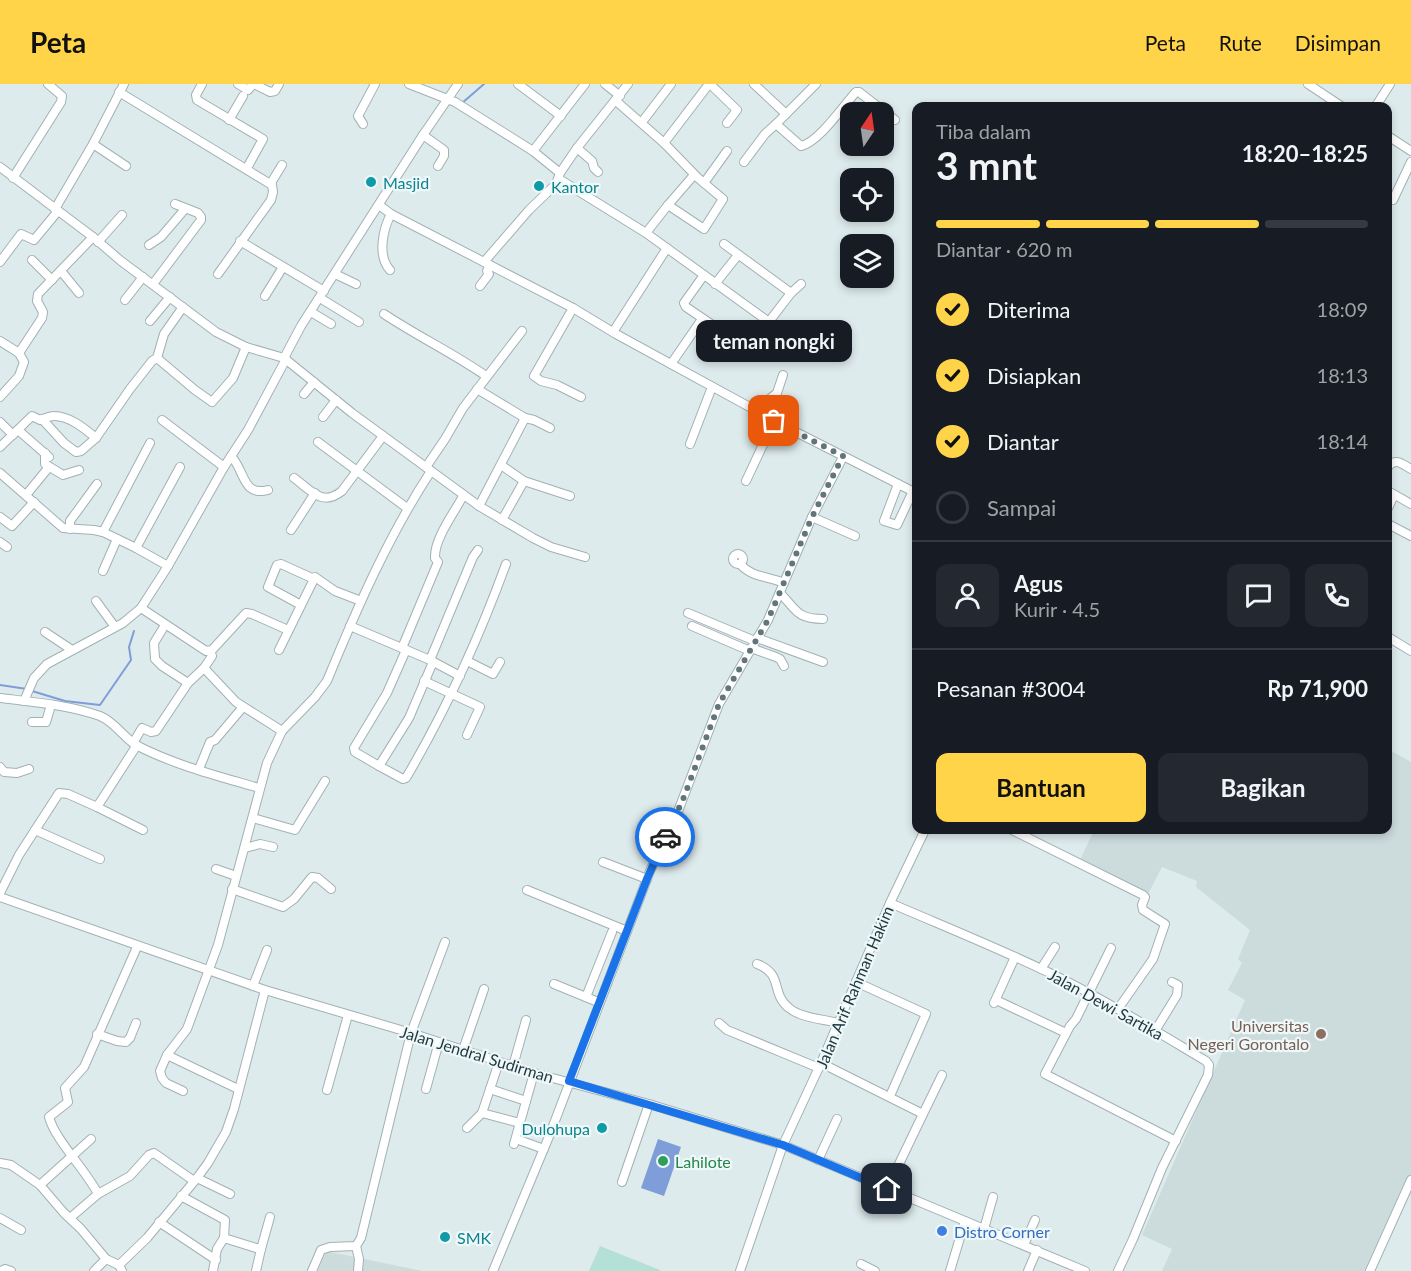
<!DOCTYPE html>
<html lang="id">
<meta charset="utf-8">
<style>
body{margin:0;font-family:Lato,sans-serif;background:#242831;color:#f1f3f6;height:100vh;display:flex;flex-direction:column;font-size:22px;white-space:nowrap}
*{box-sizing:border-box;margin:0}
p{font-size:20px;color:#9ea1a6}
.icon{flex:none;width:33px;height:33px;fill:none;stroke:currentColor;stroke-width:2;stroke-linecap:round;stroke-linejoin:round}
.map{position:relative;flex:1;overflow:hidden}
.details{position:absolute;left:912px;top:18px;width:480px;height:732px;display:flex;flex-direction:column;background:#171b24;border-radius:12px;box-shadow:0 3px 9px #0003}
.details>*{flex:none}
.needle{width:39px;rotate:13deg}
.fabs{position:absolute;left:840px;top:18px;display:grid;gap:12px}
.fabs a{display:grid;place-items:center;width:54px;height:54px;border-radius:12px;background:#171b24;box-shadow:0 3px 9px #0003;font-size:30px}
.pin{position:absolute;display:grid;place-items:center;width:51px;height:51px;color:#fff;margin:-26px;border-radius:12px;box-shadow:0 3px 9px #0006}
.courier{position:absolute;display:grid;place-items:center;width:60px;height:60px;margin:-30px;border:4px solid #1a73e8;border-radius:50%;background:#fff;color:#222;box-shadow:0 2px 8px #0007}
.bubble{position:absolute;height:42px;border-radius:12px;background:#171b24;box-shadow:0 3px 9px #0003;font-size:20px;font-weight:700;line-height:42px;text-align:center}
.headline em{font-style:normal;font-weight:700}
.headline div{display:flex;flex-direction:column-reverse}
.headline{display:flex;align-items:center;justify-content:space-between;height:102px;padding:0 24px}
h1{font-size:39px;font-weight:700;line-height:45px}
.bar{display:grid;grid-template-columns:repeat(4,1fr);gap:9px 6px;align-content:center;height:72px;padding:0 24px}
.bar i{height:8px;border-radius:4px;background:#363941}
.bar .active{background:#ffd449}
.bar p{grid-column:span 4}
.line{display:flex;align-items:center;gap:15px;padding:0 24px;border-top:2px solid #363941}
.line div{flex:1}
.round{display:grid;place-items:center;flex:none;width:63px;height:63px;border-radius:12px;background:#242831}
ol{padding:0 24px;list-style:none}
li{display:flex;align-items:center;gap:18px;height:66px}
li p{margin-inline-start:auto}
li .icon{padding:6px;border-radius:50%;background:#ffd449;color:#111;stroke-width:4}
li:last-child{color:#9ea1a6}
li i{width:33px;height:33px;border:3px solid #363941;border-radius:50%}
.cta{display:flex;gap:12px;margin-top:auto;padding:12px 24px}
.cta a{flex:1;height:69px;border-radius:12px;background:#ffd449;color:#111;font-size:24px;font-weight:700;line-height:69px;text-align:center}
.cta a+a{background:#242831;color:#f1f3f6}
header{display:flex;align-items:center;gap:36px;box-sizing:border-box;height:84px;padding:0 30px;background:#ffd449;color:#111}
header strong{font-size:28px}
nav{display:flex;gap:33px;margin-inline-start:auto;font-size:21px}
.map>svg:first-child{display:block}
</style>
<header>
<strong>Peta</strong>
<nav><a>Peta</a><a>Rute</a><a>Disimpan</a></nav>
</header>
<div class="map">
<svg width="1411" height="1187" viewBox="0 0 1411 1187">
<rect width="100%" height="100%" fill="#deebec"/>
<!-- built -->
<g fill="#ccdbdc">
<path d="M1388,665L1411,678V1106L1371,1187H1162L1172,1165L1142,1151L1245,916L1228,906L1242,879L1238,875L1250,846L1196,803L1197,797L1162,783L1147,812L1080,776L1094,746H1388Z"/>
<path d="M326,1167L422,1187H318Z"/>
</g>
<!-- green -->
<path fill="#b4e0d7" d="M600,1162L660,1186V1187H589Z"/>
<!-- water -->
<path fill="#7f9dd8" d="M658,1055L681,1063L664,1112L641,1104Z"/>
<g fill="none" stroke-linecap="round" stroke-linejoin="round">
<!-- stream -->
<g stroke="#7f9dd8" stroke-width="2">
<path d="M461,20L484,0"/>
<path d="M0,601L27,605"/>
<path d="M32,607L65,617L100,621L131,576L129,563L134,547"/>
</g>
<defs>
<g id="minor">
<path d="M202,0L196,11L197,16L263,55L247,84"/>
<path d="M238,0L248,6L253,0"/>
<path d="M254,0L270,8L275,7L279,0"/>
<path d="M409,0L455,18L533,67L560,89"/>
<path d="M518,0L561,32"/>
<path d="M605,0L620,12"/>
<path d="M710,0L737,26L727,39"/>
<path d="M754,0L786,30L776,40L801,62C819,58 843,22 856,8H859L895,36"/>
<path d="M1308,0L1341,22"/>
<path d="M119,8L272,101L273,108L271,116L218,190"/>
<path d="M616,17L664,59L698,94L723,115L704,145L668,121L646,149"/>
<path d="M1376,22L1390,0"/>
<path d="M786,30L816,0"/>
<path d="M229,36L243,12"/>
<path d="M642,38L671,0"/>
<path d="M363,40L358,32L375,0"/>
<path d="M423,51L444,66V72L438,82"/>
<path d="M1388,52L1411,67"/>
<path d="M664,59L709,0"/>
<path d="M93,60L126,82"/>
<path d="M577,64L592,77L594,84L598,88"/>
<path d="M533,67L585,0"/>
<path d="M744,78L765,50L776,40"/>
<path d="M0,83L93,153L121,177L216,248L246,263L284,274L352,329L479,422L533,454L551,463L585,473"/>
<path d="M13,94L61,18L62,12L48,0"/>
<path d="M559,95L646,149L769,238"/>
<path d="M271,99L282,81"/>
<path d="M704,99L727,67"/>
<path d="M1393,116L1411,78"/>
<path d="M379,121L391,130L573,224L616,250L788,344L916,409"/>
<path d="M668,121L694,91"/>
<path d="M55,125L93,60L124,0"/>
<path d="M240,157L324,207"/>
<path d="M98,158L122,131"/>
<path d="M724,160L791,209"/>
<path d="M149,161L161,153L185,125"/>
<path d="M32,176L52,196"/>
<path d="M0,178L21,150L34,156L58,127"/>
<path d="M484,178L529,126L556,100L560,89L577,64L628,0"/>
<path d="M390,186C377,172 383,145 391,130"/>
<path d="M61,187L79,209"/>
<path d="M335,190L356,200"/>
<path d="M704,191L684,219L686,223L748,265L791,209L801,200"/>
<path d="M153,200L201,136V133L198,129L175,120"/>
<path d="M715,200L738,171"/>
<path d="M480,202L489,190L487,187L490,181"/>
<path d="M265,212L283,183"/>
<path d="M320,214L359,238"/>
<path d="M125,216L143,193"/>
<path d="M573,224L534,292L541,297L557,301L581,313"/>
<path d="M311,228L331,240"/>
<path d="M384,230C417,252 453,269 486,292"/>
<path d="M150,237L170,213"/>
<path d="M613,248L667,164"/>
<path d="M0,257L19,269L24,278L19,292L0,313"/>
<path d="M19,269L42,234L43,228L37,217L38,210L93,153"/>
<path d="M157,274L195,306L212,318L233,294L246,263"/>
<path d="M284,274L301,242L423,51L458,0"/>
<path d="M671,280L702,235"/>
<path d="M477,305L525,334L534,336L550,344"/>
<path d="M304,310L314,298"/>
<path d="M761,330L767,317L777,309L783,291"/>
<path d="M323,333L336,316"/>
<path d="M42,335L64,359L76,368L81,367L96,354L130,305L152,277L157,274L164,250L183,223"/>
<path d="M162,336L224,383"/>
<path d="M0,338L13,351"/>
<path d="M18,346L49,373"/>
<path d="M318,358L407,424"/>
<path d="M690,360L712,303"/>
<path d="M0,363L32,332L40,336C44,335 49,332 54,332C70,332 85,345 96,354"/>
<path d="M45,369V380L63,391L79,386"/>
<path d="M231,372C245,386 242,413 268,406"/>
<path d="M501,381L524,397L502,436"/>
<path d="M426,383L445,355L463,324L522,247"/>
<path d="M1388,383C1395,373 1402,380 1411,385"/>
<path d="M0,389L63,444L94,446L103,448L136,464"/>
<path d="M294,394C312,407 322,423 342,407L383,352"/>
<path d="M524,397L570,412"/>
<path d="M746,397L774,337"/>
<path d="M898,400L884,437L897,441L913,407"/>
<path d="M1388,407L1411,420"/>
<path d="M26,411L49,383"/>
<path d="M479,422L525,334"/>
<path d="M1388,424L1394,411"/>
<path d="M0,433L12,442L34,418"/>
<path d="M812,433L855,452"/>
<path d="M1388,440L1411,452"/>
<path d="M70,445V437L97,400"/>
<path d="M291,446L315,409"/>
<path d="M103,448L150,359"/>
<path d="M0,458L7,463"/>
<circle cx="738" cy="475" r="5"/>
<path d="M740,480C752,494 769,492 784,499"/>
<path d="M168,482L136,464L180,383"/>
<path d="M103,487L117,455"/>
<path d="M314,495L315,493L335,507L361,517"/>
<path d="M780,509C796,525 796,535 823,535"/>
<path d="M96,517L115,543"/>
<path d="M141,524L206,567L212,566L246,529L252,530L288,546"/>
<path d="M688,529L755,557"/>
<path d="M165,541L154,559L155,575L162,582L188,599"/>
<path d="M350,542L430,576L460,592"/>
<path d="M692,542L750,567"/>
<path d="M45,548L72,566"/>
<path d="M1388,553L1411,567"/>
<path d="M757,554L823,578"/>
<path d="M402,564L438,478L435,474C434,455 454,429 463,412"/>
<path d="M751,564L776,573L780,575L784,582"/>
<path d="M279,566L314,495L281,480L277,481L268,503L301,521"/>
<path d="M406,566L387,609L354,664L355,668L379,682L409,634L433,578"/>
<path d="M210,567L212,572L204,584L236,618L282,647"/>
<path d="M430,576L473,473L478,466"/>
<path d="M467,577L493,590L500,578"/>
<path d="M424,597L480,623L467,651"/>
<path d="M0,614C33,618 69,621 100,632C115,638 123,653 136,661C174,681 218,692 259,704"/>
<path d="M24,617L34,594L47,580L123,539L141,524L168,482L224,383L248,346L286,275"/>
<path d="M32,638H46L51,621"/>
<path d="M133,659L142,644L151,648L156,647L188,599L204,584"/>
<path d="M379,682L403,695L406,694C446,626 479,554 506,480"/>
<path d="M0,683L4,688L17,689L29,685"/>
<path d="M199,685L210,658L215,656L243,623"/>
<path d="M97,723L143,746"/>
<path d="M253,734L295,746L325,697"/>
<path d="M35,746L100,775"/>
<path d="M1012,746L1143,811L1145,813L1142,821L1143,826L1165,840L1153,875L1118,925"/>
<path d="M245,764L260,760L273,763"/>
<path d="M603,778L647,795"/>
<path d="M216,785L236,792"/>
<path d="M232,805L283,823L294,815L312,793L318,794L331,805"/>
<path d="M527,806L627,847"/>
<path d="M0,809L19,771L59,709L68,710L97,723L137,661"/>
<path d="M0,813L265,906L411,949L534,989L649,1020L783,1061L1085,1187"/>
<path d="M890,819C948,844 1006,867 1062,895C1112,920 1159,949 1206,977L1209,981L1208,991L1162,1084L1133,1155L1118,1187"/>
<path d="M1111,864L1076,935L1070,942L1045,990L1176,1057"/>
<path d="M757,880C784,890 770,909 789,924C801,934 823,935 838,939"/>
<path d="M1041,885L1055,863"/>
<path d="M856,898L926,930L890,1012"/>
<path d="M554,900L598,918"/>
<path d="M253,902L267,866"/>
<path d="M586,913L612,848"/>
<path d="M996,916L1066,949"/>
<path d="M994,919L1015,873"/>
<path d="M719,939L727,946L819,984"/>
<path d="M1155,947L1177,911L1178,901L1172,898"/>
<path d="M97,950L117,957L126,958L130,954L136,939"/>
<path d="M463,966L484,905"/>
<path d="M167,971L238,1005"/>
<path d="M499,978L482,1029L520,1039"/>
<path d="M821,979L923,1030L887,1105"/>
<path d="M513,982L526,936"/>
<path d="M426,1005L439,958"/>
<path d="M490,1005L526,1017"/>
<path d="M327,1006L348,931"/>
<path d="M183,1007L166,999L162,994L160,987L167,971L187,945L218,861L267,679L282,647L315,613L327,597C357,524 388,453 431,387"/>
<path d="M923,1030L942,991"/>
<path d="M467,1044L482,1029"/>
<path d="M516,1055L544,1065"/>
<path d="M514,1060L534,989"/>
<path d="M818,1076L837,1035"/>
<path d="M0,1079L11,1081L40,1101L64,1129L81,1145L106,1175L119,1181L122,1187"/>
<path d="M197,1094L230,1110"/>
<path d="M622,1098L649,1020"/>
<path d="M40,1101L91,1055"/>
<path d="M98,1110L130,1092L149,1071L154,1069L194,1097"/>
<path d="M181,1112L225,1136L224,1154L256,1164L261,1165L270,1133"/>
<path d="M0,1134L21,1146"/>
<path d="M70,1134L98,1110C86,1086 55,1056 49,1033L68,1018L65,1004L84,983L137,863"/>
<path d="M159,1138L216,1176"/>
<path d="M984,1145L993,1113"/>
<path d="M1024,1161L1035,1136"/>
<path d="M356,1162L359,1175L358,1187"/>
<path d="M861,1180L875,1187"/>
<path d="M119,1181L147,1154L197,1094L208,1079L226,1048L234,1025L265,906"/>
<path d="M1,1187L5,1185L11,1187"/>
<path d="M94,1187L106,1175"/>
<path d="M213,1187L217,1165L224,1154"/>
<path d="M256,1187L261,1165"/>
<path d="M312,1187L321,1166L330,1163L356,1162L361,1154L411,949L445,858"/>
<path d="M493,1187L550,1050L650,787L677,730L719,620L768,536L812,433L843,373"/>
<path d="M740,1187L783,1061L821,979L890,819L925,746"/>
<path d="M950,1187L965,1137"/>
<path d="M1028,1187L1037,1166"/>
<path d="M1370,1187L1411,1096"/>
</g>
</defs>
<!-- minor casing -->
<use href="#minor" stroke="#a1b1b4" stroke-width="10"/>
<!-- minor -->
<use href="#minor" stroke="#fff" stroke-width="8"/>
</g>
<g fill="none" stroke-linecap="round" stroke-linejoin="round">
<!-- done -->
<path stroke="#61757b" stroke-width="6" stroke-dasharray="0 10.8" d="M665,753L682,718L719,620L768,536L812,433L843,372L774,337"/>
<!-- route -->
<path stroke="#1a73e8" stroke-width="8" d="M665,753L647,795L569,997L783,1061L887,1105"/>
</g>
<!-- markers -->
<g fill="#0f9aa8" stroke="#eff8f8" stroke-width="2">
<circle cx="371" cy="98" r="6"/>
<circle cx="539" cy="102" r="6"/>
<circle cx="602" cy="1044" r="6"/>
<circle cx="445" cy="1153" r="6"/>
</g>
<circle fill="#8d6e63" stroke="#eff8f8" stroke-width="2" cx="1321" cy="950" r="6"/>
<circle fill="#2e9e5b" stroke="#eff8f8" stroke-width="2" cx="663" cy="1077" r="6"/>
<circle fill="#3f7fe0" stroke="#eff8f8" stroke-width="2" cx="942" cy="1147" r="6"/>
<g text-anchor="middle" dominant-baseline="central" stroke-width="4.5" stroke-linejoin="round" paint-order="stroke">
<!-- culture labels -->
<g font-size="16" fill="#0d838f" stroke="#eff8f8" text-anchor="start">
<text x="383" y="98">Masjid</text>
<text x="551" y="102">Kantor</text>
<text x="590" y="1044" text-anchor="end">Dulohupa</text>
<text x="457" y="1153">SMK</text>
</g>
<!-- street labels -->
<g font-size="16" fill="#1e363e" stroke="#eff8f8">
<text transform="translate(854 903) rotate(-67)">Jalan Arif Rahman Hakim</text>
<text transform="translate(1106 920) rotate(29)">Jalan Dewi Sartika</text>
<text transform="translate(477 970) rotate(17)">Jalan Jendral Sudirman</text>
</g>
<!-- education labels -->
<g font-size="16" fill="#785e54" stroke="#eff8f8" text-anchor="end">
<text x="1309" y="941">Universitas<tspan x="1309" dy="18">Negeri Gorontalo</tspan></text>
</g>
<!-- leisure labels -->
<g font-size="16" fill="#27864d" stroke="#eff8f8" text-anchor="start">
<text x="675" y="1077">Lahilote</text>
</g>
<!-- shop labels -->
<g font-size="16" fill="#366cbe" stroke="#eff8f8" text-anchor="start">
<text x="954" y="1147">Distro Corner</text>
</g>
</g>
</svg>
<div class="fabs">
<a><svg class="needle" viewBox="-14 -14 28 28"><path d="M0-13l5 13h-10z" fill="#e53935"/><path d="M0 13l5-13h-10z" fill="#9ea1a6"/></svg></a>
<a><svg class="icon" aria-label="locate" viewBox="0 0 24 24"><circle cx="12" cy="12" r="6"/><path d="M12 2v4M12 18v4M2 12h4M18 12h4"/></svg></a>
<a><svg class="icon" aria-label="layers" viewBox="0 0 24 24"><path d="M12 4l9 5-9 5-9-5zM3 14l9 5 9-5"/></svg></a>
</div>
<div class="pin" style="left:774px;top:337px;background:#ea580c"><svg class="icon" aria-label="bag" viewBox="0 0 24 24"><path d="M5 8h14l-1 12H6zM9 8a3 3 0 0 1 6 0"/></svg></div>
<div class="pin" style="left:887px;top:1105px;background:#1f2937"><svg class="icon" aria-label="home" viewBox="0 0 24 24"><path d="M3 11l9-7 9 7M6 9v11h12V9"/></svg></div>
<div class="courier" style="left:665px;top:753px"><svg class="icon" aria-label="car" viewBox="0 0 24 24"><path d="M5 17H2v-5l4-1 3-4h7l3 4 3 1v5h-3M9 17h6M6 11h13"/><circle cx="7" cy="17" r="2"/><circle cx="17" cy="17" r="2"/></svg></div>
<div class="bubble" style="left:696px;top:236px;width:156px">teman nongki</div>
<section class="details">
<div class="headline"><div><h1>3 mnt</h1><p>Tiba dalam</p></div><em>18:20–18:25</em></div>
<div class="bar"><i class="active"></i><i class="active"></i><i class="active"></i><i></i><p>Diantar · 620 m</p></div>
<ol>
<li><svg class="icon" aria-label="check" viewBox="0 0 24 24"><path d="M5 12l5 5 9-10"/></svg>Diterima<p>18:09</p></li>
<li><svg class="icon" aria-label="check" viewBox="0 0 24 24"><path d="M5 12l5 5 9-10"/></svg>Disiapkan<p>18:13</p></li>
<li><svg class="icon" aria-label="check" viewBox="0 0 24 24"><path d="M5 12l5 5 9-10"/></svg>Diantar<p>18:14</p></li>
<li><i></i>Sampai</li>
</ol>
<div class="line" style="height:108px"><a class="round"><svg class="icon" aria-label="person" viewBox="0 0 24 24"><circle cx="12" cy="8" r="4"/><path d="M4 21q1-7 8-7t8 7"/></svg></a><div><b>Agus</b><p>Kurir · 4.5</p></div><a class="round"><svg class="icon" aria-label="chat" viewBox="0 0 24 24"><path d="M4 5h16v11H9l-5 4z"/></svg></a><a class="round"><svg class="icon" aria-label="phone" viewBox="0 0 24 24"><path d="M5 4h4l2 5-3 2q2 4 5 5l2-3 5 2v4C11 20 4 13 5 4z"/></svg></a></div>
<div class="line" style="height:78px"><div>Pesanan #3004</div><b>Rp 71,900</b></div>
<div class="cta"><a>Bantuan</a><a>Bagikan</a></div>
</section>
</div>
